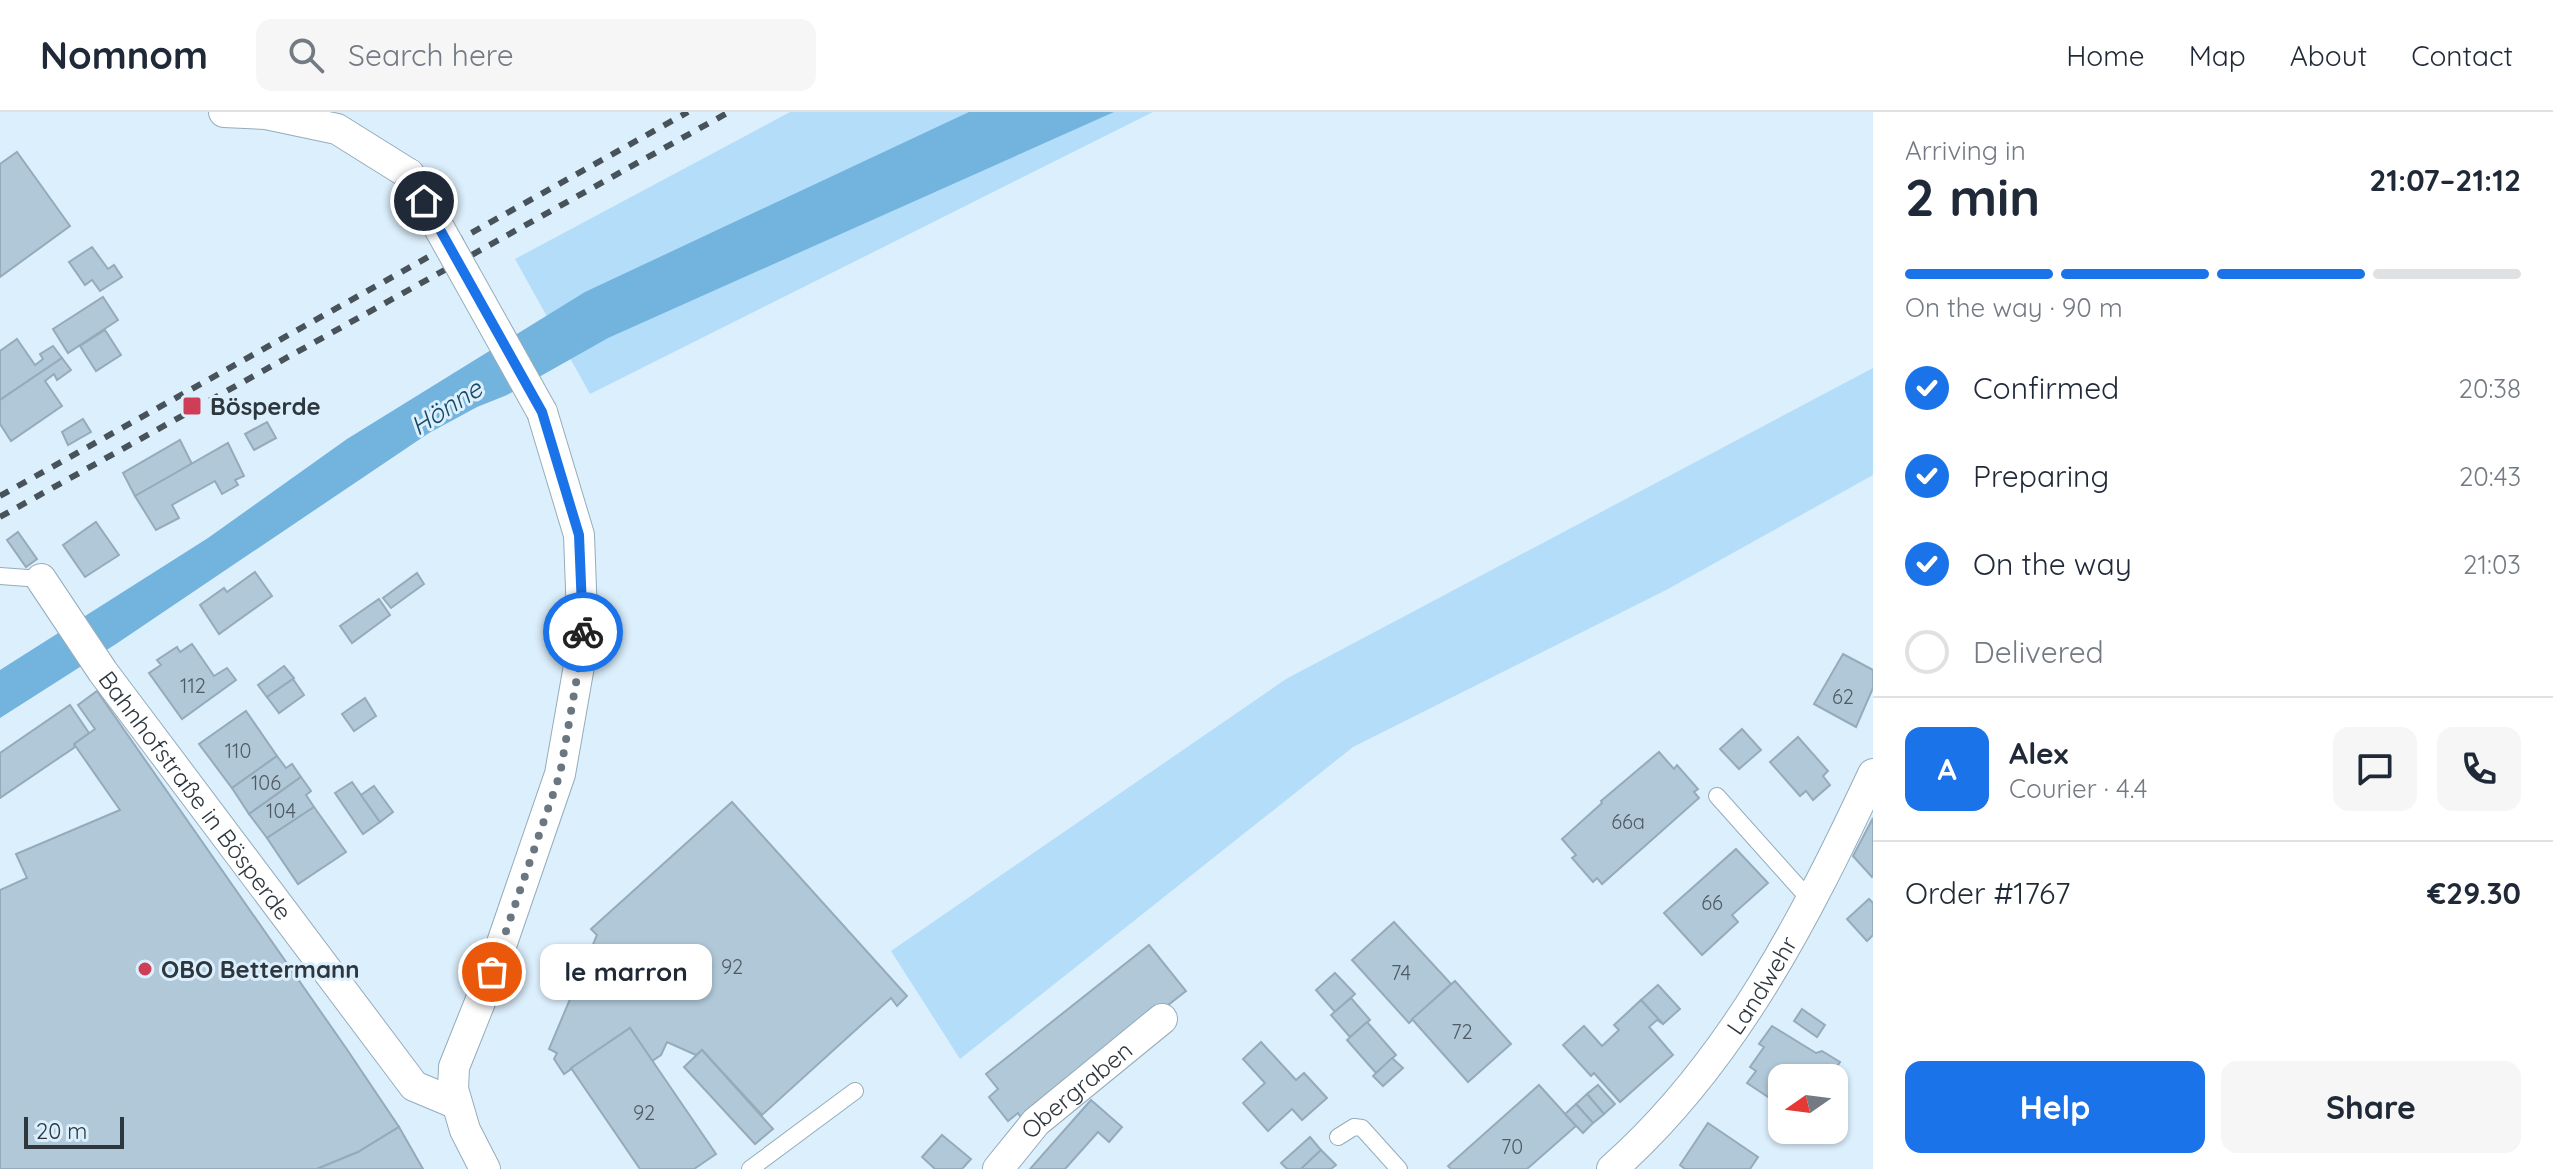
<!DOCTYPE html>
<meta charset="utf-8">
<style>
body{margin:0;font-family:Quicksand,sans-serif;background:#f6f6f7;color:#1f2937;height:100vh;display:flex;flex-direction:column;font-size:30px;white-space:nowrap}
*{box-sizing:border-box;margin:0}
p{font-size:26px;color:#747a83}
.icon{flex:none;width:44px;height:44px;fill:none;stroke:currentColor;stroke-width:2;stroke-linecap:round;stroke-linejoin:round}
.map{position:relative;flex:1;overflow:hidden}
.details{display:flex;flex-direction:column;background:#fff;width:680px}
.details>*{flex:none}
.needle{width:52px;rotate:256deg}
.controls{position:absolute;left:1768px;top:952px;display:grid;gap:16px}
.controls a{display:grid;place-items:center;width:80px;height:80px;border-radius:16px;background:#fff;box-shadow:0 2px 6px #0004;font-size:40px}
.scale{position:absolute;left:24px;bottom:20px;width:100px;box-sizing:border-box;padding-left:8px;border:4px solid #2e373e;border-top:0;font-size:22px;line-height:28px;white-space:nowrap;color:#2e373e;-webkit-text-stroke:6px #dceffc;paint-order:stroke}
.pin{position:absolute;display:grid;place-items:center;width:68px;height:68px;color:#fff;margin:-34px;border:4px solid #fff;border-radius:50%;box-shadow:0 2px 8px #0007}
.courier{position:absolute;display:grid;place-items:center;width:80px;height:80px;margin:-40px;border:6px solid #1a73e8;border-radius:50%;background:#fff;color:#222;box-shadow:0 2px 10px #0007}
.bubble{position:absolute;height:56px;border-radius:16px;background:#fff;box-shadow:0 2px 6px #0004;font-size:26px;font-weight:700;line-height:56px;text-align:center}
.summary em{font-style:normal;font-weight:700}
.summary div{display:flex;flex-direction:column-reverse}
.summary{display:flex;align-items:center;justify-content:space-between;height:136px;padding:0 32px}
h1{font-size:52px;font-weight:700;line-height:60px}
.bar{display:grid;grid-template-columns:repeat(4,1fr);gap:12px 8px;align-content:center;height:96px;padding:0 32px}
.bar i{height:10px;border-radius:6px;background:#e0e1e3}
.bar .current{background:#1a73e8}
.bar p{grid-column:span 4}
.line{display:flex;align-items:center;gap:20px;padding:0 32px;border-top:2px solid #e0e1e3}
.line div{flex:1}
.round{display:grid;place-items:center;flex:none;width:84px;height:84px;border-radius:16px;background:#f6f6f7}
ol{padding:0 32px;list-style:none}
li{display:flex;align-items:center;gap:24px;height:88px}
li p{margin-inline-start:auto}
li .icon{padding:8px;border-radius:50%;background:#1a73e8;color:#fff;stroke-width:4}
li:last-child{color:#747a83}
li i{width:44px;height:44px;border:4px solid #e0e1e3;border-radius:50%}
.primary-button{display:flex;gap:16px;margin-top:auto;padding:16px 32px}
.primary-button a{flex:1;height:92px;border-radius:16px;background:#1a73e8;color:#fff;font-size:32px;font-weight:700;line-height:92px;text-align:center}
.primary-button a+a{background:#f6f6f7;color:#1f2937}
header{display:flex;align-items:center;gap:48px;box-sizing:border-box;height:112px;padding:0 40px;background:#fff;border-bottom:2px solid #e0e1e3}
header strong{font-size:38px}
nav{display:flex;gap:44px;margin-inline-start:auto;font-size:28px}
.search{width:560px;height:72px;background:#f6f6f7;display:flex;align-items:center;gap:20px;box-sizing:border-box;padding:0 28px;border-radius:16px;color:#747a83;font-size:30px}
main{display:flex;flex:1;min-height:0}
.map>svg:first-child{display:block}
</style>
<header>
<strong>Nomnom</strong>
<div class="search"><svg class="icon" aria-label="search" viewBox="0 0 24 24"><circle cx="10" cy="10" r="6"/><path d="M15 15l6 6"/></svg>Search here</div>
<nav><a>Home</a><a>Map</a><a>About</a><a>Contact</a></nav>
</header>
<main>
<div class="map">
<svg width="1873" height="1057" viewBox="0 0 1873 1057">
<rect width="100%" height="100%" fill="#dceffc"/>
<!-- green -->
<g fill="#b3ddf9">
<path d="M790,0H1153L590,282L515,147Z"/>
<path d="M1873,256V363L1668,477L1353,635L960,947L891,839L1286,567Z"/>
</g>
<!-- water -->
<path fill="#72b4dd" d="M969,0H1114L608,226L507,283L477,295L429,321L116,532L0,606V558L208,426L347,327L585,180Z"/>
<!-- building -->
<g fill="#b1c8d8" stroke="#95abbb" stroke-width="2">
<path d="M17,40L70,114L0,165V52Z"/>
<path d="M92,135L108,157L114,153L122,165L100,179L92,168L85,173L69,150Z"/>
<path d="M103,185L118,208L68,241L53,217Z"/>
<path d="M105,218L121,243L96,259L80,234Z"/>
<path d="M17,227L35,253L43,247L40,242L53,234L62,246L0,288V239Z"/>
<path d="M62,246L71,258L57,268L54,262L45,269L62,294L11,329L0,312V288Z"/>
<path d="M83,307L91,320L68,333L62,320Z"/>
<path d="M267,310L276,326L254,338L245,322Z"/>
<path d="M180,328L192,352L135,384L123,361Z"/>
<path d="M228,331L244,364L235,368L238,373L222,382L215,369L172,393L179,406L156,418L135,384Z"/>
<path d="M96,410L119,443L85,465L63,433Z"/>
<path d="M18,420L37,447L26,455L7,428Z"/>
<path d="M255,460L272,484L219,522L200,493L224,476L227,480Z"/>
<path d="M417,461L424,472L391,496L383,486Z"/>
<path d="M379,487L390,503L352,531L340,514Z"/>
<path d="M192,532L214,564L227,556L236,568L182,607L149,561L161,553L157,548L177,535L180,540Z"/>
<path d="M1843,542L1873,558V576L1856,615L1814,592Z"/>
<path d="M284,554L294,566L267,585L258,573Z"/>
<path d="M293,567L304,583L279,601L267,585Z"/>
<path d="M97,579L346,936L399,1015L358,1040L317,1057H0V778L27,766L16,742L120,698L74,632L95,617L78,593Z"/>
<path d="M365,586L376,604L354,619L342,602Z"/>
<path d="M70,593L89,621L74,632L75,635L0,686V641Z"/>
<path d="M246,599L277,644L232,676L199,632Z"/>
<path d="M1742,617L1761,638L1739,657L1720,637Z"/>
<path d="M1798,625L1828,659L1823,664L1830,673L1813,688L1806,679L1800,684L1770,650Z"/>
<path d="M1659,640L1674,657L1677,653L1698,677L1694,680L1699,686L1602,772L1597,766L1593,770L1572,746L1576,743L1562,727L1602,691L1601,689Z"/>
<path d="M277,644L286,656L292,652L301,665L249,702L232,676Z"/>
<path d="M301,665L311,679L306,683L314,695L267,726L249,702Z"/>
<path d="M352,670L380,710L363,722L335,681Z"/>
<path d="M374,674L393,700L380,710L361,683Z"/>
<path d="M732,690L907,884L897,894L891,886L762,1003L702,938L696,943L667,930L661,943L652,949L630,916L564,962L554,947L557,941L549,937L597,823L591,817Z"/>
<path d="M314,695L346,740L298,772L267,726Z"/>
<path d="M1873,706V764L1872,765L1853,744Z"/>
<path d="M1736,737L1768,771L1732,803L1738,810L1702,843L1664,801Z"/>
<path d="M1869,787L1873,791V823L1867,829L1847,807Z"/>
<path d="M1394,810L1451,872L1409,911L1352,848Z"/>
<path d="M1149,833L1186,879L1022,1007L1018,1001L1008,1009L989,985L998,977L986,962Z"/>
<path d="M1335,861L1355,882L1335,900L1316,878Z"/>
<path d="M1455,869L1511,932L1468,970L1412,907Z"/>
<path d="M1658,873L1680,897L1663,912L1641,888Z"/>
<path d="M1351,886L1370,908L1350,925L1331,903Z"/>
<path d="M1641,888L1663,912L1657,908L1649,915L1673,943L1620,990L1594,961L1591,964L1563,933L1584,914L1602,934L1619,918L1614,913Z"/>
<path d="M1802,897L1825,913L1817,925L1794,909Z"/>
<path d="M1367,910L1396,943L1376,961L1347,928Z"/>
<path d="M1772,914L1816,941L1822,939L1840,950L1829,966H1782V976H1773L1774,983L1771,987L1747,971L1756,959L1750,955L1764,935L1759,932Z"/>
<path d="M630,916L716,1042L694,1057H640L571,956Z"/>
<path d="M1261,930L1296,968L1304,961L1327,986L1302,1008L1292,997L1268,1019L1243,991L1265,971L1243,947Z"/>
<path d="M702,938L773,1017L755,1032L684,955Z"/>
<path d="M1392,946L1403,956L1383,974L1373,964Z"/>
<path d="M1539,973L1576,1014L1527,1057H1451L1448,1054Z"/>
<path d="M1598,973L1615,992L1604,1002L1587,982Z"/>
<path d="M1587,982L1604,1002L1593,1011L1576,992Z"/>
<path d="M1091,988L1122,1015L1109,1030L1098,1020L1065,1057H1030Z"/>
<path d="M1576,992L1593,1011L1583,1021L1565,1002Z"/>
<path d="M1708,1011L1758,1045L1750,1057H1685L1680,1053Z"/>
<path d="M399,1015L423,1057H317L358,1040Z"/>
<path d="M942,1023L971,1047L962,1057H935L922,1045Z"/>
<path d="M1310,1025L1321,1038L1301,1057H1287L1281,1051Z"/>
<path d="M1321,1038L1336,1053L1331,1057H1301Z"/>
</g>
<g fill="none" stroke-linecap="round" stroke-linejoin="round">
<defs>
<g id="service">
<path d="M0,464L41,467"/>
<path d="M1717,684L1810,788"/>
<path d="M1338,1025L1354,1015L1362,1016L1399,1057"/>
<path d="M750,1057L855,979"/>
</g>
<g id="minor">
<path d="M224,0L266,2L337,17L409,62"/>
<path id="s1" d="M41,467L103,560L414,974L457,992"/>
<path d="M485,1057L465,1018L453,977L454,955L492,860L560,662L583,531L579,423L542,300"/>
<path id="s2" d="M998,1057L1036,1010L1162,907"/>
<path id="s3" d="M1612,1057C1732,951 1806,805 1873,662"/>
</g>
</defs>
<!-- service casing -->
<use href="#service" stroke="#95acbb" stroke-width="18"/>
<!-- minor casing -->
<use href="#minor" stroke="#95acbb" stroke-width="32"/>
<!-- service -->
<use href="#service" stroke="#fff" stroke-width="16"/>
<!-- minor -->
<use href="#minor" stroke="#fff" stroke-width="30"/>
<!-- rail -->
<g stroke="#47525a" stroke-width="6" stroke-dasharray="10 10" stroke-linecap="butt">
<path d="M0,384L688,0"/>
<path d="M0,405L729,0"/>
</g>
<defs>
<path id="minor-bridge" d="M409,62L542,300"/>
</defs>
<!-- minor-bridge casing -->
<use href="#minor-bridge" stroke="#95acbb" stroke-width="32" stroke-linecap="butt"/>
<!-- minor-bridge -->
<use href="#minor-bridge" stroke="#fff" stroke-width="30"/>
</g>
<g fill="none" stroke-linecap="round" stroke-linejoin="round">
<!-- done -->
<path stroke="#6b7780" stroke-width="8" stroke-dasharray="0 14.4" d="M492,860L560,662L583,531V520"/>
<!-- route -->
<path stroke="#1a73e8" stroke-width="10" d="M424,89L542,300L579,423L583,520"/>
</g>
<!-- markers -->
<g fill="#ce3e57" stroke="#dceffc" stroke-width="3">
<rect x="182" y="284" width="20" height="20" rx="4"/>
<circle cx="145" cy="857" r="8"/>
</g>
<g text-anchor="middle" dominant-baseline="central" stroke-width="6" stroke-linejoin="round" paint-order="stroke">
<!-- number labels -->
<g font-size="20" fill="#4f5b64">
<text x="193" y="573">112</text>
<text x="1843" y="584">62</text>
<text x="238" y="638">110</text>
<text x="266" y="670">106</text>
<text x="281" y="698">104</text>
<text x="1628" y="709">66a</text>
<text x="1712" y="790">66</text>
<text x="732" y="854">92</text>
<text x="1401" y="860">74</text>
<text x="1462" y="919">72</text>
<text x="644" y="1000">92</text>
<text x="1512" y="1034">70</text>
</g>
<!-- poi labels -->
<g font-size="24" font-weight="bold" fill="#2e373e" stroke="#dceffc" text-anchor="start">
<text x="210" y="294">Bösperde</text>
<text x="161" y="857">OBO Bettermann</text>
</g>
<!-- street labels -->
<g font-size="24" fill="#2e373e" stroke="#dceffc">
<text stroke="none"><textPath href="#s1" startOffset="266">Bahnhofstraße in Bösperde</textPath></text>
<text stroke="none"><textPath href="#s3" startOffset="238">Landwehr</textPath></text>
<text stroke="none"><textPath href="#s2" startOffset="112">Obergraben</textPath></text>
</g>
<!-- water labels -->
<g font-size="26" font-style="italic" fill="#154965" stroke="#dceffc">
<text transform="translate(446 295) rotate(-33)">Hönne</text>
</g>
</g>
</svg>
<div class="controls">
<a><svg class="needle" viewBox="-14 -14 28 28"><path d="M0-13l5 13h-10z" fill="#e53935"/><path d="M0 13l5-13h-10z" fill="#747a83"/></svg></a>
</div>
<div class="scale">20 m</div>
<div class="pin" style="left:492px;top:860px;background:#ea580c"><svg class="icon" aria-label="bag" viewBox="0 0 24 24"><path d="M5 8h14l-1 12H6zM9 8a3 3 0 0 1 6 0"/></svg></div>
<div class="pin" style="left:424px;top:89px;background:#1f2937"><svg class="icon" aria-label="home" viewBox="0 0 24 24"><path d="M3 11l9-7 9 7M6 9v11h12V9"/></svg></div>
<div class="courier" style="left:583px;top:520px"><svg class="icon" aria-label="bike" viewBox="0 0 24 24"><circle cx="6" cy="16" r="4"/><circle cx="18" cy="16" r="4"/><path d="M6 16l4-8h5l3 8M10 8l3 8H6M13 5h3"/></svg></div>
<div class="bubble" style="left:540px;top:832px;width:172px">le marron</div>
</div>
<section class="details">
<div class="summary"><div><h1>2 min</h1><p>Arriving in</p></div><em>21:07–21:12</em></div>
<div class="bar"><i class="current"></i><i class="current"></i><i class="current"></i><i></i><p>On the way · 90 m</p></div>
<ol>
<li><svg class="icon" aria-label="check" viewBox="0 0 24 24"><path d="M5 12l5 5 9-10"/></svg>Confirmed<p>20:38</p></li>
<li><svg class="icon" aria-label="check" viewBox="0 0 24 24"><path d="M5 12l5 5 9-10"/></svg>Preparing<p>20:43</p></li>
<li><svg class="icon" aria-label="check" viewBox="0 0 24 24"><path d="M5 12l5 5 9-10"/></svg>On the way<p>21:03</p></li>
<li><i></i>Delivered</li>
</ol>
<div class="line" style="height:144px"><b class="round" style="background:#1a73e8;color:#fff">A</b><div><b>Alex</b><p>Courier · 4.4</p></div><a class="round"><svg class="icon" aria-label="chat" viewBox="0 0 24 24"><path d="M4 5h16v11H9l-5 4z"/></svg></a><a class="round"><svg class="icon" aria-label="phone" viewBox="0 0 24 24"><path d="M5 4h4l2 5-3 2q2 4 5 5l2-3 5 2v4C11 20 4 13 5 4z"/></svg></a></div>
<div class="line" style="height:104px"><div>Order #1767</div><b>€29.30</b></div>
<div class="primary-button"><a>Help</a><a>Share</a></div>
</section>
</main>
